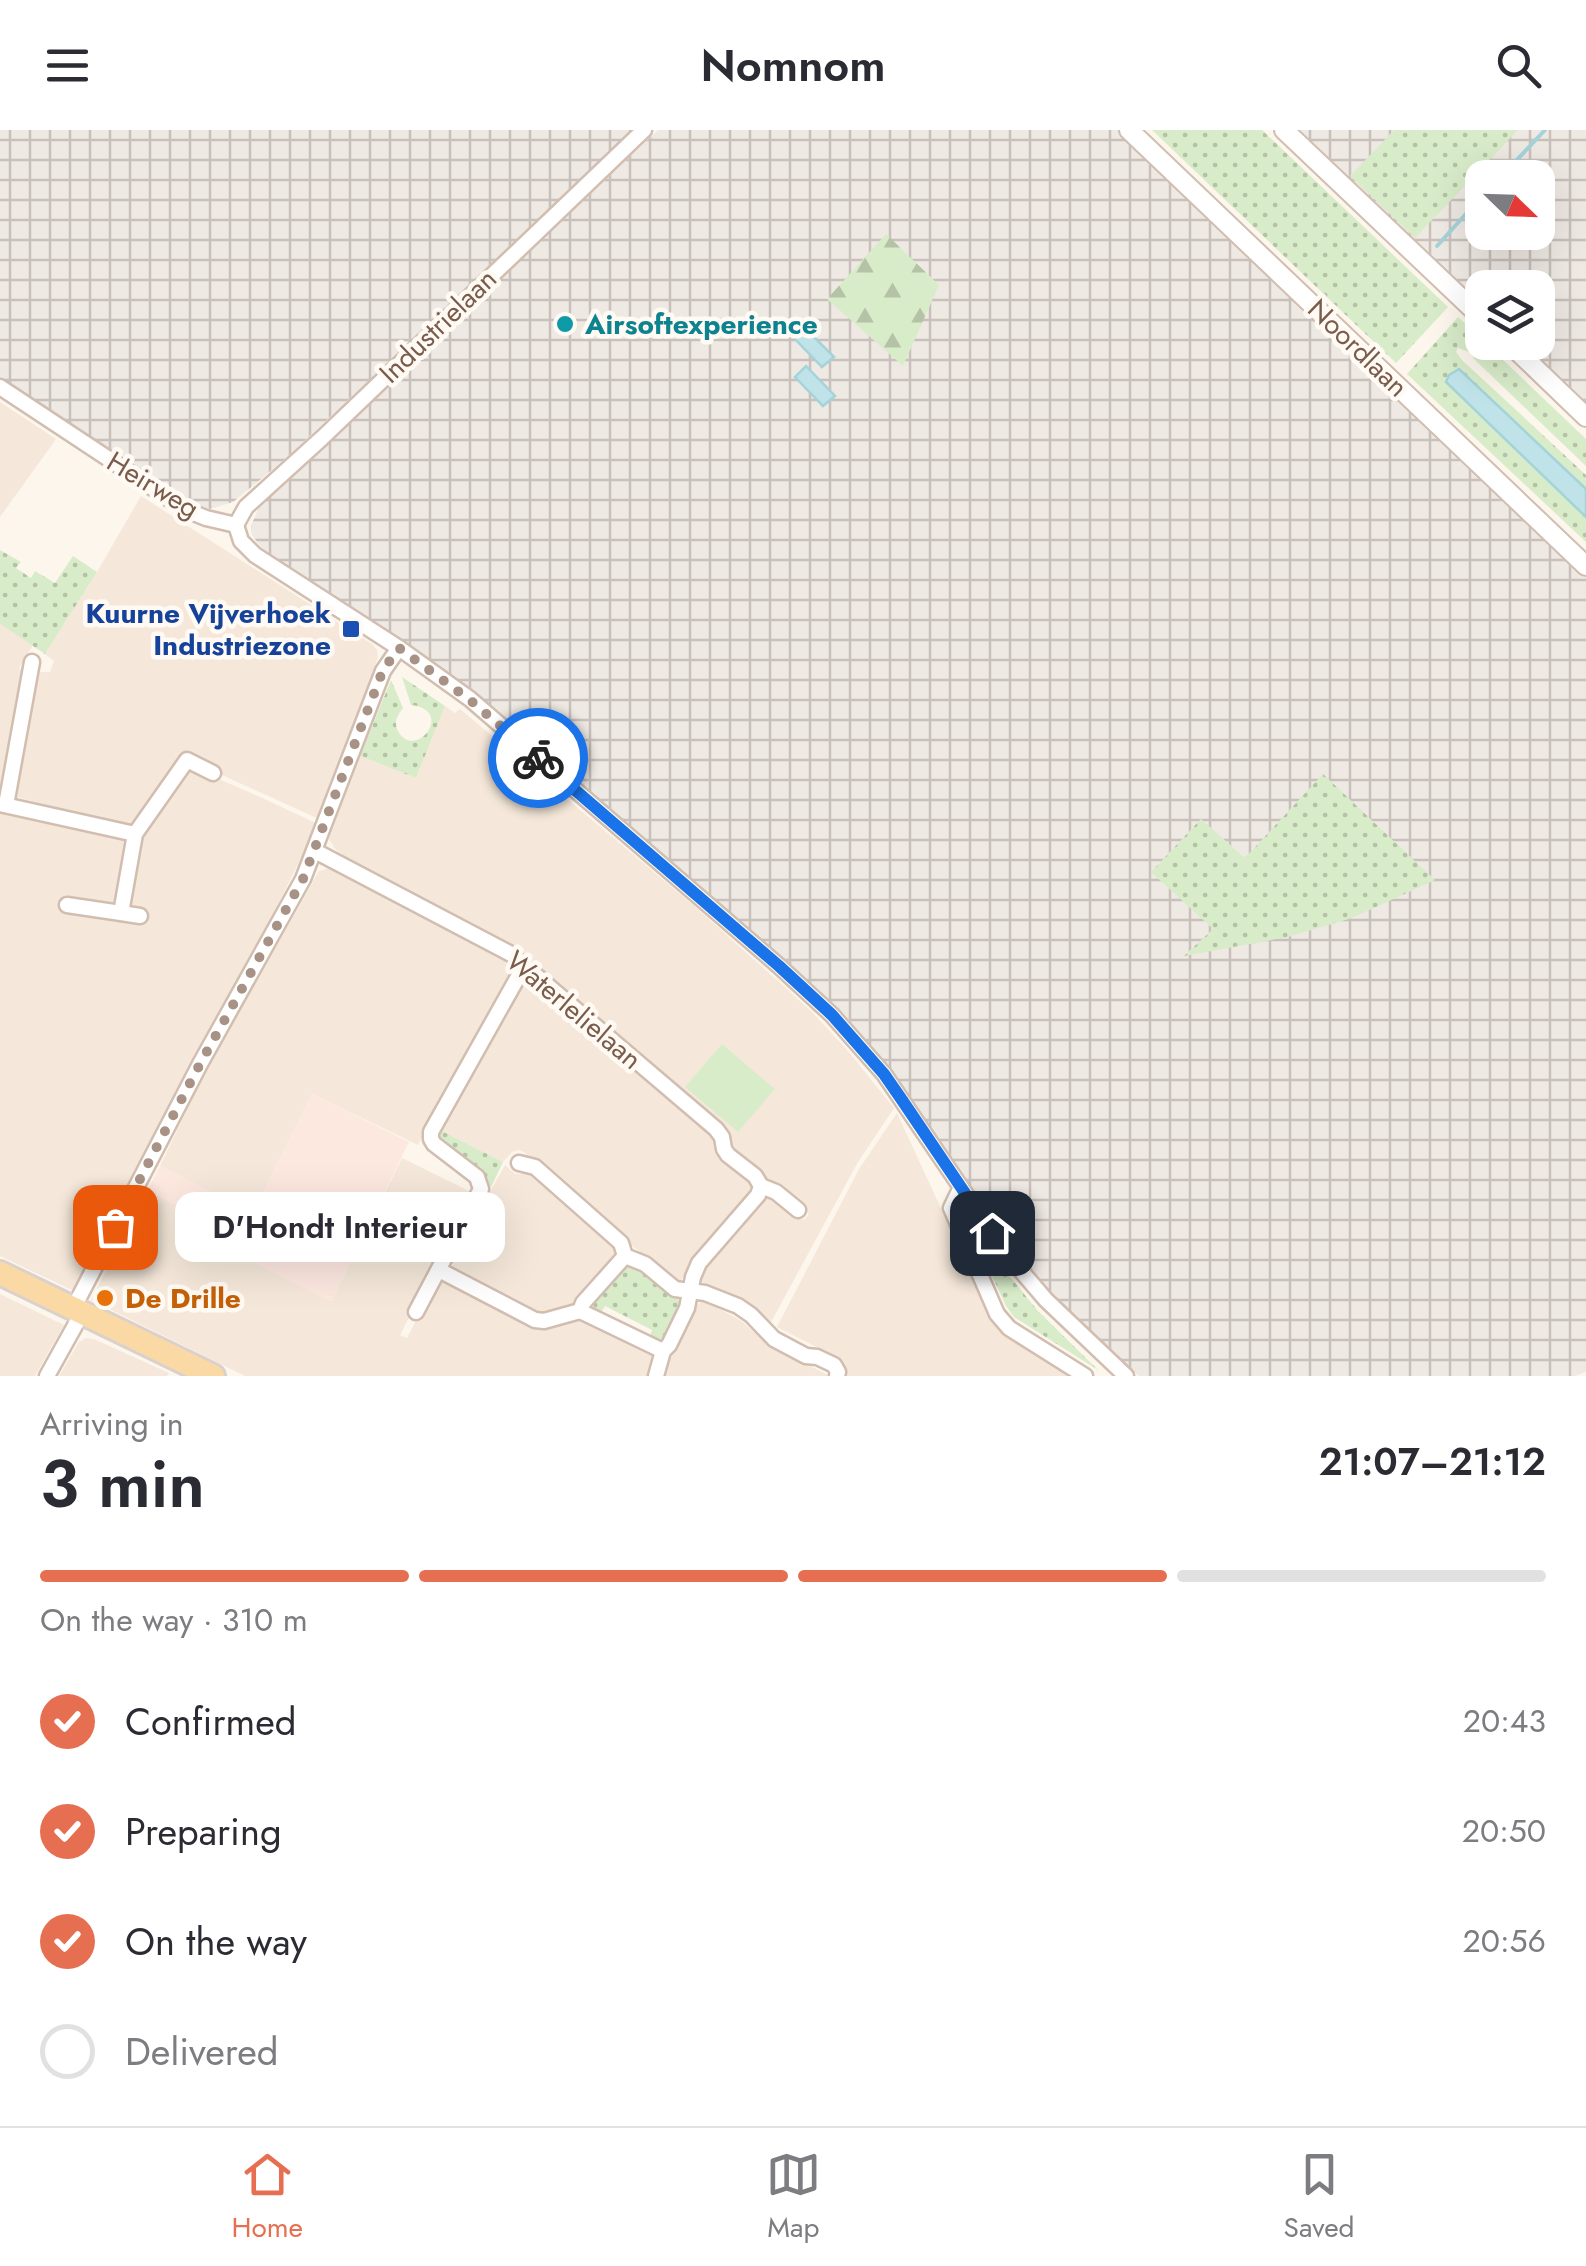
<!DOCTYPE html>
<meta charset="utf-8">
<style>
body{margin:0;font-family:Jost,sans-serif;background:#f2f2f3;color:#2b2b33;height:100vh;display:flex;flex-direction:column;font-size:38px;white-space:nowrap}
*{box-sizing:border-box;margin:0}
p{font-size:32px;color:#7c7c81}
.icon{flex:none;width:55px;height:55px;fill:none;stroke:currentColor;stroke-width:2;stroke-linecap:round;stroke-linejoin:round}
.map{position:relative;height:1246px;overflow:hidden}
.panel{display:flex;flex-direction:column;background:#fff;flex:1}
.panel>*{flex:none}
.needle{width:65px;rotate:113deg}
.tools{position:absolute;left:1465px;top:30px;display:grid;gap:20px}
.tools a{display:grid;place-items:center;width:90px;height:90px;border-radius:20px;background:#fff;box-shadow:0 10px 40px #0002;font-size:50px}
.pin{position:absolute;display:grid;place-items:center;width:85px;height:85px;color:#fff;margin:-42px;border-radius:20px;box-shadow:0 5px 15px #0006}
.courier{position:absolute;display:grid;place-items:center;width:100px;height:100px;margin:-50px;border:8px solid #1a73e8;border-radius:50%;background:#fff;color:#222;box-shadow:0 2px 12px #0007}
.bubble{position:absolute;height:70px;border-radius:20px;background:#fff;box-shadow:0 10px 40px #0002;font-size:32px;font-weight:600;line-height:70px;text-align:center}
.overview em{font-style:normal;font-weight:600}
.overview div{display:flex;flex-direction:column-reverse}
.overview{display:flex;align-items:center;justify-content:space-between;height:170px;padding:0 40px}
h1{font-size:65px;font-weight:600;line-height:75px}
.bar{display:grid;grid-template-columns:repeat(4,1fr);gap:15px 10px;align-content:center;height:120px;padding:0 40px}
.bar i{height:12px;border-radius:8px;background:#e1e1e2}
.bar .current{background:#e76f51}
.bar p{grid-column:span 4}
ol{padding:0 40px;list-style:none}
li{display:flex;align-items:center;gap:30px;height:110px}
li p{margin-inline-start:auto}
li .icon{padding:10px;border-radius:50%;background:#e76f51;color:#fff;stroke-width:4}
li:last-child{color:#7c7c81}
li i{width:55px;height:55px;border:5px solid #e1e1e2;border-radius:50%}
header{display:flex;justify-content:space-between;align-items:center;height:130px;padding:0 40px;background:#fff;font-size:45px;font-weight:600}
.dock{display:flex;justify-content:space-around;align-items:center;height:140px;border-top:2px solid #e1e1e2;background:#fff;font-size:28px;color:#7c7c81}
.dock a{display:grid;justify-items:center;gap:5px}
.dock .current{color:#e76f51}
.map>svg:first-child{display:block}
</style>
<header><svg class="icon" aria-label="menu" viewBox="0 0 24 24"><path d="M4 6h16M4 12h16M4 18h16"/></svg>Nomnom<svg class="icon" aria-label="search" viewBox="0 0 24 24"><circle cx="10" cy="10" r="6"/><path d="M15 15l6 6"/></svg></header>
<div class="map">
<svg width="1586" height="1246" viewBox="0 0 1586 1246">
<defs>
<pattern id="industrial-grid" width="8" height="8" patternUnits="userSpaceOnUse" patternTransform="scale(2.5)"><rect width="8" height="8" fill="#efe9e4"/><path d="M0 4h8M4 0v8" fill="none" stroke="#c7c0bb"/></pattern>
<pattern id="grass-dots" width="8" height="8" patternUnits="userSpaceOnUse" patternTransform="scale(2.5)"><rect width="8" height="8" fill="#d8ecc9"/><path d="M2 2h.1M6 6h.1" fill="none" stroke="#b4c2a5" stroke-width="1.8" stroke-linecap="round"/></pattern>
<pattern id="forest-firs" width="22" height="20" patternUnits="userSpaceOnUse" patternTransform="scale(2.5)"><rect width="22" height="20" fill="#d8ecc9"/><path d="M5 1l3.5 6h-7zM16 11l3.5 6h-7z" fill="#b4c2a5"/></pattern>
</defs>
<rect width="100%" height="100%" fill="#fdf6ec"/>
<!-- residential -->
<g fill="#f5e8da">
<path d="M0,272L56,309L0,387Z"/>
<path d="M141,366L372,514L377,520L378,527L319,689L213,641L216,634L189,623L185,624L138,692L129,698L17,667L14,660L33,548L41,542H50L54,531L45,524L97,442Z"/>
<path d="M0,494L33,515L19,538L26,543L5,657L0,662Z"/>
<path d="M445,576L455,583L460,579L692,774L778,851L814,884L848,921L894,978L858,1032L770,1194L753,1177L702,1152L700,1146L702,1139L766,1066L780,1070L804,1090L809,1084L731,1018L727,1001L545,844L529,834L518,819L346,727L336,720L329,709L360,626L416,648Z"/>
<path d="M188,637L196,639L258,666L318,694L267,796L192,932L74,1161L0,1126V682L121,709L127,715L115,775L66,768L64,778L146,793L148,783L130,779L127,773L142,706Z"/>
<path d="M333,737L352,745L504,829L510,835V842L418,1015L312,964L252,1084L160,1036L206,940L319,741Z"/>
<path d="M524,850H530L538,855L708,1000L713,1006L718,1021L751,1051V1063L681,1150L676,1151L624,1109L524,1022L519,1020L512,1022L503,1032L440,1000Z"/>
<path d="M897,983L981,1165L998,1195L1030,1222L1071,1246H844L845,1239L828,1223L777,1197L859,1039Z"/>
<path d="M402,1028L473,1063L400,1205L407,1208L434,1157L443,1151L539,1198L575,1189L653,1227L655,1236L650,1246H245L91,1170L147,1061L240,1106L233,1122L331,1171Z"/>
<path d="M505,1035L515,1044L532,1043L615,1114L616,1119L615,1128L571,1175L543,1185L457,1143L452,1138L454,1127Z"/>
<path d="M0,1164L64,1195L35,1246H0Z"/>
<path d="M704,1171L740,1190L769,1215L830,1246H662L698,1174Z"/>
<path d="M86,1208L94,1209L169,1243L167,1246H59L79,1212Z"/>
</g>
<!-- commercial -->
<path fill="#fde8e0" d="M312,964L409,1012L331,1171L232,1122L239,1106L147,1061L160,1036L252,1084Z"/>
<!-- industrial -->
<g fill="url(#industrial-grid)" fill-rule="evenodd">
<path d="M0,0H631L475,151L283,331L233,372L210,379L185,371L0,249Z"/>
<path d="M658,0H1123L1586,442V1242L1575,1246H1139L1119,1230L1062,1175L1010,1116L881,930L846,886L465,558L396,507L277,431L261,417L252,405L251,396L259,377Z"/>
<path d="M1290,0H1586V282L1513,213L1538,212V158H1482V184ZM1482,48H1538V102H1482Z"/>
</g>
<!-- grass -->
<g fill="url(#grass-dots)">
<path d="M1152,0H1262L1448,177L1396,233Z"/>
<path d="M1394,0H1518L1415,108L1350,46Z"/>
<path d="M1458,187L1586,309V336L1474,229L1472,223L1458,218L1456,222L1462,230L1586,345V359L1460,239L1447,253L1586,387V412L1407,244Z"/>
<path d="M0,420L21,432L16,438L31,448L35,441L55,453L73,426L97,442L45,524L0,494Z"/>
<path d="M402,547L445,576L416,648L360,626L391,550L403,578C398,585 393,592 398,601C415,632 456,580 411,575Z"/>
<path d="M1323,644L1435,750L1352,788L1288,807L1184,826L1213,799L1151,742L1201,689L1245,728Z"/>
<path d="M440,1000L503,1032L491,1057L485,1046L439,1009Z"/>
<path d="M976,1105L1038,1181L1098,1240L1014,1187L1006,1176L974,1106Z"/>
<path d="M636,1135L676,1166L680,1173L669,1202L657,1212L649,1210L652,1200L605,1176L599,1186L594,1180L593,1171L623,1137Z"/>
</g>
<!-- forest -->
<path fill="url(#forest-firs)" d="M886,104L939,155L903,236L827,169Z"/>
<!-- green -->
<path fill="#d8ecc9" d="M722,914L775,959L738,1002L685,957Z"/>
<!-- water -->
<g fill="#bfe3e8" stroke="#a5d3da" stroke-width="2.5">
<path d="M804,197L834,227L822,237L794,208Z"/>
<path d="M806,236L835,266L823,276L795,247Z"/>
<path d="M1459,239L1586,359V387L1446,252L1449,245Z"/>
</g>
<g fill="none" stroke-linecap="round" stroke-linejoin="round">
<!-- stream -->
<g stroke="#a5d3da" stroke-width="4">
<path d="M1500,48L1545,0"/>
<path d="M1437,116L1482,66"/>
</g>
<defs>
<g id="minor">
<path d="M0,257L186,380L206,388L236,395"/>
<path d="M236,395L241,411L255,425L399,518L470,569L779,836L832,885L884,944L1005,1122L1046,1170L1126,1246"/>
<path d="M236,395L246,377L322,308L644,0"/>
<path d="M0,674L135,704"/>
<path d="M6,675L32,532"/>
<path d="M315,721L513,825L523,838L533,843L716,999L722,1007L724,1019L728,1025L755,1046L761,1056L776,1062L798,1080"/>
<path d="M67,775L121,783L135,704L187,630L213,643"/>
<path d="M121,783L140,786"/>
<path d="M519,1033L535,1037L621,1113L625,1126L645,1134L675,1159L705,1163L738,1176L751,1185L774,1209L806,1226L817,1227L834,1235L838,1242L837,1246"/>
<path d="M961,1057L951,1078L997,1184L1009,1198L1085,1246"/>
<path d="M439,1140L535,1190L544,1191L580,1181"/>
<path d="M73,1179L200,934L303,749L383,541L399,518"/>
<path d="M580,1181L663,1221"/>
<path d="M580,1181L583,1173L625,1126"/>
<path d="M416,1182L481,1059L477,1047L434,1014L431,1009V1002L523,838"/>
<path d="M47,1246L82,1183"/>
<path d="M656,1246L663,1221L669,1215L687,1178L693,1147L699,1133L758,1065L761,1056"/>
</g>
<g id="tertiary">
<path d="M1129,0L1586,436"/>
<path d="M1284,0L1482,188"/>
<path d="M1508,212L1586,287"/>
</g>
<path id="primary" d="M0,1143L213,1246"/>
</defs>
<!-- minor casing -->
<use href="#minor" stroke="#d1beb0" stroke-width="19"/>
<!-- tertiary casing -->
<use href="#tertiary" stroke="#d1beb0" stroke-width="22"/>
<!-- primary casing -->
<use href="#primary" stroke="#dad1cd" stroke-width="28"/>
<!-- minor -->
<use href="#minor" stroke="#fff" stroke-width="14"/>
<!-- tertiary -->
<use href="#tertiary" stroke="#fff" stroke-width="18"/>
<!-- primary -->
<use href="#primary" stroke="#fbd9a5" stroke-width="22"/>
</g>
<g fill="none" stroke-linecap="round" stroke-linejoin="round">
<!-- done -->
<path stroke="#a89285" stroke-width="10" stroke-dasharray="0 18" d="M115,1097L200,934L303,749L383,540L399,518L470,570L538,628"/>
<!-- route -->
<path stroke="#1a73e8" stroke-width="12" d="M538,628L779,836L832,885L884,944L902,970L992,1103"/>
</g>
<!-- markers -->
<circle fill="#0f9aa8" stroke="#fffaf3" stroke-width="4" cx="565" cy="194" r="10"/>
<rect fill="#1a4fb4" stroke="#fffaf3" stroke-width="4" x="341" y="489" width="20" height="20" rx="5"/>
<circle fill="#e8710a" stroke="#fffaf3" stroke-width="4" cx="105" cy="1168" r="10"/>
<g text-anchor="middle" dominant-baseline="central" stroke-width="9" stroke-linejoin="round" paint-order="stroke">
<!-- culture labels -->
<g font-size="28" font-weight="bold" fill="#0d838f" stroke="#fffaf3" text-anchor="start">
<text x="585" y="194">Airsoftexperience</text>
</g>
<!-- street labels -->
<g font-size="28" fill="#7a5c4d" stroke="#fffaf3">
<text transform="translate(438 196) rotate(-44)">Industrielaan</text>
<text transform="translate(1358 218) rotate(44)">Noordlaan</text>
<text transform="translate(153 355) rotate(31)">Heirweg</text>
<text transform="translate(574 880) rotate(40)">Waterlelielaan</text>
</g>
<!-- transit labels -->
<g font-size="28" font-weight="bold" fill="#164399" stroke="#fffaf3" text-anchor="end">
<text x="331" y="483">Kuurne Vijverhoek<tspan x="331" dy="32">Industriezone</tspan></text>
</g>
<!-- food labels -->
<g font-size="28" font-weight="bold" fill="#c56008" stroke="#fffaf3" text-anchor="start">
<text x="125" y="1168">De Drille</text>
</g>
</g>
</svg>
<div class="tools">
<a><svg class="needle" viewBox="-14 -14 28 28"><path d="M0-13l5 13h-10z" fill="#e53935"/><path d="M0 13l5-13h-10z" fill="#7c7c81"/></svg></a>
<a><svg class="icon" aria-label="layers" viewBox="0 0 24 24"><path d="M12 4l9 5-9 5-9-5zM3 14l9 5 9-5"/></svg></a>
</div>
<div class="pin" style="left:115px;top:1097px;background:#ea580c"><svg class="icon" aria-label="bag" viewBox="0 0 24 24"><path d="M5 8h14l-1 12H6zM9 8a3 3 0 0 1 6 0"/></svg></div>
<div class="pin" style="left:992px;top:1103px;background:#1f2937"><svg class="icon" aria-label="home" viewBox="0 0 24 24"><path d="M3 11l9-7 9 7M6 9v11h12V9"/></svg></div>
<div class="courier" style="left:538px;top:628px"><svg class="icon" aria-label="bike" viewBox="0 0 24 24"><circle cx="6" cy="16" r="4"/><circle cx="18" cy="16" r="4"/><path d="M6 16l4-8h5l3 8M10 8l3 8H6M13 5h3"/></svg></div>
<div class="bubble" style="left:175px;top:1062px;width:330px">D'Hondt Interieur</div>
</div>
<section class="panel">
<div class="overview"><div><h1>3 min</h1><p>Arriving in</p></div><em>21:07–21:12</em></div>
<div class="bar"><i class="current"></i><i class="current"></i><i class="current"></i><i></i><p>On the way · 310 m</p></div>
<ol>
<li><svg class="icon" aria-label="check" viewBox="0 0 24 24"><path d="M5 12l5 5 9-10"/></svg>Confirmed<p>20:43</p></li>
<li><svg class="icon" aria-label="check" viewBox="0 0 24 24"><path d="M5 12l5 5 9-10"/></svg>Preparing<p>20:50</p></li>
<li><svg class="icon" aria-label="check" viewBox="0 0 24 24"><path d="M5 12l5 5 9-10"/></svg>On the way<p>20:56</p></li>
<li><i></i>Delivered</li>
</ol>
</section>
<nav class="dock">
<a class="current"><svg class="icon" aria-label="home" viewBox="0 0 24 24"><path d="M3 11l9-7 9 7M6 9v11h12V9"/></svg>Home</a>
<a><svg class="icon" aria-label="map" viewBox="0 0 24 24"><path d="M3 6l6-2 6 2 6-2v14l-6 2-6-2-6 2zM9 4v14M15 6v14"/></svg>Map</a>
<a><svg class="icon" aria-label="saved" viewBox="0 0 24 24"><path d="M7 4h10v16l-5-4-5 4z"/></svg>Saved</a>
</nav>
